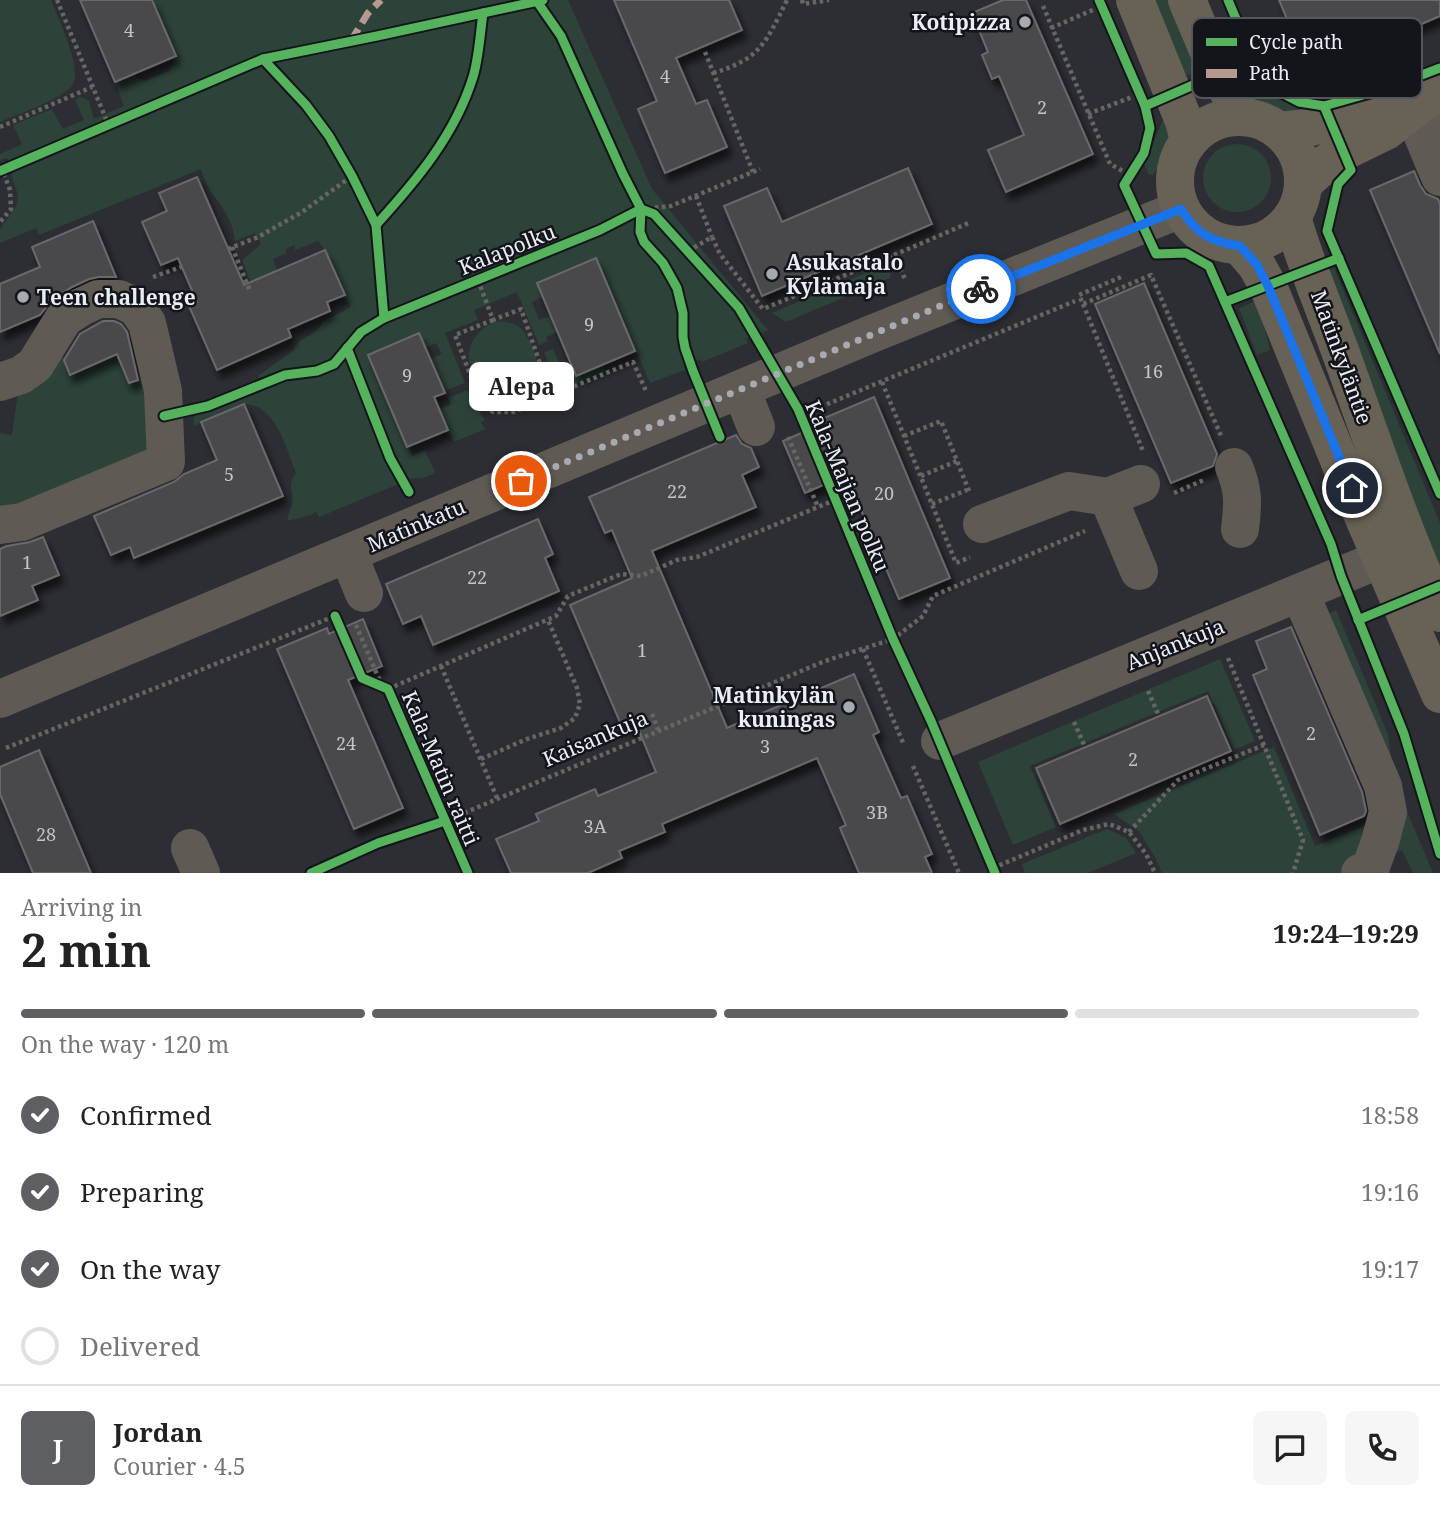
<!DOCTYPE html>
<meta charset="utf-8">
<style>
body{margin:0;font-family:"Noto Serif",serif;background:#f6f6f6;color:#222;height:100vh;display:flex;flex-direction:column;font-size:26px;white-space:nowrap}
*{box-sizing:border-box;margin:0}
p{font-size:23px;color:#767676}
.icon{flex:none;width:38px;height:38px;fill:none;stroke:currentColor;stroke-width:2;stroke-linecap:round;stroke-linejoin:round}
.map{position:relative;height:873px;overflow:hidden}
.side{display:flex;flex-direction:column;background:#fff;flex:1}
.side>*{flex:none}
.pin{position:absolute;display:grid;place-items:center;width:60px;height:60px;color:#fff;margin:-30px;border:4px solid #fff;border-radius:50%;box-shadow:0 2px 7px #0007}
.courier{position:absolute;display:grid;place-items:center;width:70px;height:70px;margin:-35px;border:5px solid #1a73e8;border-radius:50%;background:#fff;color:#222;box-shadow:0 2px 9px #0007}
.bubble{position:absolute;height:49px;border-radius:10px;background:#fff;box-shadow:0 4px 10px #0003;font-size:23px;font-weight:700;line-height:49px;text-align:center}
.head em{font-style:normal;font-weight:700}
.head div{display:flex;flex-direction:column-reverse}
.head{display:flex;align-items:center;justify-content:space-between;height:119px;padding:0 21px}
h1{font-size:46px;font-weight:700;line-height:52px}
.bar{display:grid;grid-template-columns:repeat(4,1fr);gap:10px 7px;align-content:center;height:84px;padding:0 21px}
.bar i{height:9px;border-radius:5px;background:#e0e0e0}
.bar .current{background:#5e5f62}
.bar p{grid-column:span 4}
.line{display:flex;align-items:center;gap:18px;padding:0 21px;border-top:2px solid #e0e0e0}
.line div{flex:1}
.round{display:grid;place-items:center;flex:none;width:74px;height:74px;border-radius:10px;background:#f6f6f6}
ol{padding:0 21px;list-style:none}
li{display:flex;align-items:center;gap:21px;height:77px}
li p{margin-inline-start:auto}
li .icon{padding:7px;border-radius:50%;background:#5e5f62;color:#fff;stroke-width:4}
li:last-child{color:#767676}
li i{width:38px;height:38px;border:4px solid #e0e0e0;border-radius:50%}
.map>svg:first-child{display:block}
</style>
<div class="map">
<svg width="1440" height="873" viewBox="0 0 1440 873">
<defs>
<filter id="shadow"><feDropShadow dx="4.5" dy="8" stdDeviation="3.5" flood-color="#0009"/></filter>
</defs>
<rect width="100%" height="100%" fill="#2c2e34"/>
<!-- green -->
<g fill="#2d4339">
<path d="M0,0H51C58,19 82,66 73,84C66,98 16,115 0,122Z"/>
<path d="M155,0H568L652,189L768,330L746,339L748,343L702,362L700,359L684,366L685,370L650,383L596,258L543,297L532,302L539,320L551,316L558,332L546,337L548,341L539,345L517,292L474,310L478,320L445,333L465,383L444,391L430,359L442,354L436,343L425,347L419,334L368,355L412,456L425,450L435,472C428,477 422,479 413,478L319,517L316,511L311,515L287,521C288,514 291,509 292,503C294,488 286,488 296,473C287,450 276,405 246,404C237,404 204,421 194,426L193,419L200,411L263,388L258,376L294,350C298,336 318,337 323,321L342,312L351,306L346,299L325,250L318,241L295,250V245L287,248L286,253L273,259L278,273L255,295L242,260L261,244L255,233L235,241C233,220 222,207 210,190C206,184 203,176 201,169L39,235L36,228L0,243V229L17,205L18,195L11,174L13,173L7,158L0,160V154L22,144L13,125L52,109L63,129L84,120L75,100L81,97L89,101L94,119L124,106L115,82L131,75L145,81L169,71L176,56L153,1Z"/>
<path d="M1153,0H1168L1198,71L1179,79Z"/>
<path d="M1248,79L1272,97L1310,112C1301,113 1289,116 1281,114C1263,111 1250,95 1241,80Z"/>
<path d="M1166,113L1171,137L1162,160L1153,175H1149L1144,164Z"/>
<circle cx="1237" cy="178" r="34"/>
<path d="M887,264L891,272L890,278L786,322L772,313Z"/>
<path d="M1334,268L1440,523V572L1321,274Z"/>
<path d="M1257,300L1270,350L1257,355L1239,308Z"/>
<path d="M494,322C516,321 522,325 532,346C539,362 540,390 526,403C516,413 487,411 483,396C480,386 488,378 490,370L489,368L476,367L469,362C467,343 478,330 494,322Z"/>
<path d="M59,348L70,374L110,357L116,352L129,383L156,373L154,456L0,511V433L12,435L17,399L23,384Z"/>
<path d="M553,349L561,367L571,363L577,375L602,365L606,372L559,390L544,352Z"/>
<path d="M467,390L476,408L485,420L481,422L485,429L454,442L439,409L451,404L448,398Z"/>
<path d="M1336,610L1388,734L1397,803L1316,619Z"/>
<path d="M1220,659L1255,741L1234,750L1208,691L1030,766L1056,827L1013,845L978,762Z"/>
<path d="M1274,747L1315,846L1406,809L1433,873H1413L1402,850L1346,873H1162L1155,857L1139,831L1114,814Z"/>
<path d="M1107,829L1126,838L1136,853L1088,873H1025L1022,864Z"/>
</g>
<!-- building -->
<g fill="#4a484c" stroke="#6a686c" stroke-width="2" filter="url(#shadow)">
<path d="M80,0H152L176,56L115,82Z"/>
<path d="M614,0H729L742,30L676,58L696,104L707,100L727,147L665,173L638,109L657,101Z"/>
<path d="M1003,0H1026L1093,154L1006,192L988,150L1024,135L999,76L992,79L982,55L988,52L972,13Z"/>
<path d="M1279,0H1440V16L1309,72Z"/>
<path d="M908,168L932,224L762,296L724,206L767,188L782,222Z"/>
<path d="M1414,171L1420,185L1426,194L1438,199L1440,204V354L1370,190Z"/>
<path d="M197,177L244,285L325,250L345,295L327,302L330,311L288,329L291,337L217,370L189,306L197,302L178,258L161,265L142,222L167,211L159,193Z"/>
<path d="M93,221L116,277H98L89,279L72,287L52,300L40,315L0,332V284L40,267L32,247Z"/>
<path d="M596,258L635,351L576,376L537,283Z"/>
<path d="M1144,283L1217,454L1213,466L1171,483L1095,304Z"/>
<path d="M103,321H114L121,324L127,332L138,380L129,383L117,354L70,375L64,360L80,334Z"/>
<path d="M419,333L445,393L434,397L448,430L407,447L368,355Z"/>
<path d="M874,397L950,578L899,599L846,475L805,493L783,441L824,423L822,419Z"/>
<path d="M244,404L283,496L134,558L130,547L111,555L94,516L174,482L184,474L217,460L201,422Z"/>
<path d="M736,435L742,444L751,448L759,467L742,475L756,507L652,551L727,728L854,674L879,732L873,735L901,798L907,796L932,854L925,857L932,873H859L840,828L846,825L817,758L662,824L665,832L619,851L622,858L588,873H511L496,839L539,821L536,814L595,789L598,796L656,772L635,721L622,727L570,605L632,578L612,530L605,533L589,497Z"/>
<path d="M538,519L553,554L545,558L559,591L433,645L421,616L403,624L386,584Z"/>
<path d="M43,537L59,575L32,586L38,600L0,616V549L7,546L30,542Z"/>
<path d="M363,619L382,666L348,680L403,808L354,829L277,649L327,628L329,634Z"/>
<path d="M1291,627L1362,792L1366,811L1364,816L1320,835L1253,675L1267,669L1256,641Z"/>
<path d="M1207,696L1231,751L1060,824L1036,768Z"/>
<path d="M39,750L56,790L91,873H33L0,794V767Z"/>
</g>
<g fill="none" stroke-linecap="round" stroke-linejoin="round">
<!-- path -->
<g stroke="#686663" stroke-width="4.5" stroke-dasharray="3.5 3.5" stroke-linecap="butt">
<path d="M57,0L108,124"/>
<path d="M802,0L803,4L829,0"/>
<path d="M1043,6L1110,164L1130,175"/>
<path d="M1051,28L1102,6"/>
<path d="M705,52L753,172"/>
<path d="M713,73C761,59 766,42 787,0"/>
<path d="M1088,114L1137,95"/>
<path d="M0,127L92,87"/>
<path d="M0,169H2L10,190L11,209L0,222"/>
<path d="M696,196L712,237"/>
<path d="M641,209L671,206L760,169"/>
<path d="M232,247L250,291"/>
<path d="M228,249L258,237L302,212L352,176"/>
<path d="M688,251L712,237L720,254L763,309L894,255L905,279"/>
<path d="M894,255L971,222"/>
<path d="M153,277L181,267"/>
<path d="M1121,277L1079,295L1083,304L1151,275L1222,438"/>
<path d="M478,280L493,320L521,309L542,369L546,398L633,362L646,391"/>
<path d="M1083,304L1143,451"/>
<path d="M493,320L455,335L481,403L493,412H514L546,398"/>
<path d="M882,382L956,563L970,557"/>
<path d="M801,415L1075,301"/>
<path d="M904,436L941,421L969,491"/>
<path d="M788,437L818,507"/>
<path d="M921,476L957,461"/>
<path d="M1174,493L1204,480"/>
<path d="M932,504L967,490"/>
<path d="M356,625L382,686"/>
<path d="M863,649L904,745"/>
<path d="M1228,658L1303,840L1293,873"/>
<path d="M441,666L497,798"/>
<path d="M388,689L556,616L568,596L621,574L641,576L677,560L697,557L835,500"/>
<path d="M1148,691L1159,716"/>
<path d="M652,714L658,730"/>
<path d="M1074,722L1085,747"/>
<path d="M6,748L335,616"/>
<path d="M481,759L527,739L561,728L575,718L580,704L577,688L548,620"/>
<path d="M913,766L959,873"/>
<path d="M445,821L825,661L893,639L923,616L933,596L1085,531"/>
<path d="M1129,832L1178,780L1264,745"/>
<path d="M993,868L1083,830L1109,824L1129,832L1146,854L1155,873"/>
</g>
<!-- minor -->
<g stroke="#5f5b54" stroke-width="38">
<path d="M1424,101L1423,136L1440,177"/>
<path d="M0,382L21,375L35,365L64,318L81,307L98,299H119L136,307L147,323L163,391L166,462L22,522L0,525"/>
<path d="M741,389L756,427"/>
<path d="M1234,467C1244,490 1243,504 1240,529"/>
<path d="M1108,497L1141,484"/>
<path d="M982,524L1069,491L1108,497L1139,571"/>
<path d="M348,554L364,593"/>
<path d="M1300,593L1383,786L1388,812L1380,842L1370,869L1360,873"/>
<path d="M0,699L874,333L1181,209"/>
<path d="M940,741L1410,547"/>
<path d="M190,848L201,873"/>
</g>
<!-- major -->
<g stroke="#686155" stroke-width="38">
<path d="M1135,0L1184,121L1189,141"/>
<path d="M1187,0C1204,40 1219,81 1244,117"/>
<circle cx="1239" cy="181" r="64"/>
<path d="M1280,131L1307,128L1331,122L1377,105L1424,101"/>
<path d="M1304,183L1325,164L1343,152L1386,131L1424,101L1440,94"/>
<path d="M1292,217C1307,270 1330,321 1348,373C1377,454 1404,535 1440,613"/>
<path d="M1240,246L1257,266L1268,286L1341,465L1440,694"/>
</g>
<!-- quiet -->
<path stroke="#b69a8f" stroke-width="7" stroke-dasharray="14 7" stroke-linecap="butt" d="M351,41L368,13L381,0"/>
<defs>
<g id="cycleway">
<path d="M536,0L561,36L623,174L641,209L654,214L739,308L798,409L893,639L931,721L995,873"/>
<path d="M1099,0L1145,106L1150,128L1144,153L1124,185L1156,254L1186,253L1209,266L1331,544L1341,576L1404,734L1440,854"/>
<path d="M1228,0L1253,59L1272,88L1299,102L1324,106L1388,88L1440,68"/>
<path d="M263,59L306,105L329,136L352,176L376,225L384,318"/>
<path d="M1145,106L1253,59"/>
<path d="M1324,106L1351,170L1338,184L1327,231L1440,494"/>
<path d="M0,171L263,59L377,36L543,0"/>
<path d="M641,209L640,232L644,242L663,263L677,288L683,313V337L685,348L693,371L720,437"/>
<path d="M376,225C416,181 455,135 473,77C479,57 480,34 483,13"/>
<path d="M1225,302L1339,258"/>
<path d="M347,348L390,458L409,492"/>
<path d="M164,416L208,406L285,375L317,371L334,364L361,332L384,318L600,230L641,209"/>
<path d="M335,616L362,678L388,689L468,873"/>
<path d="M1358,620L1440,586"/>
<path d="M311,873L378,843L445,821"/>
</g>
</defs>
<!-- cycleway casing -->
<use href="#cycleway" stroke="#13151a" stroke-width="13"/>
<!-- cycleway -->
<use href="#cycleway" stroke="#56b35d" stroke-width="9"/>
</g>
<g fill="none" stroke-linecap="round" stroke-linejoin="round">
<!-- done -->
<path stroke="#a7aab1" stroke-width="7" stroke-dasharray="0 12.6" d="M521,481L981,289"/>
<!-- route -->
<path stroke="#1a73e8" stroke-width="9" d="M981,289L1181,209C1196,234 1212,242 1240,246L1257,265L1268,286L1352,488"/>
</g>
<!-- markers -->
<g fill="#a7aab1" stroke="#13151a" stroke-width="2.5">
<circle cx="1025" cy="22" r="7"/>
<circle cx="772" cy="274" r="7"/>
<circle cx="23" cy="297" r="7"/>
<circle cx="849" cy="707" r="7"/>
</g>
<g text-anchor="middle" dominant-baseline="central" stroke-width="5" stroke-linejoin="round" paint-order="stroke">
<!-- number labels -->
<g font-size="18" fill="#c1c4cb">
<text x="129" y="30">4</text>
<text x="665" y="76">4</text>
<text x="1042" y="107">2</text>
<text x="589" y="324">9</text>
<text x="1153" y="371">16</text>
<text x="407" y="375">9</text>
<text x="229" y="474">5</text>
<text x="677" y="491">22</text>
<text x="884" y="493">20</text>
<text x="27" y="562">1</text>
<text x="477" y="577">22</text>
<text x="642" y="650">1</text>
<text x="1311" y="733">2</text>
<text x="346" y="743">24</text>
<text x="765" y="746">3</text>
<text x="1133" y="759">2</text>
<text x="877" y="812">3B</text>
<text x="595" y="826">3A</text>
<text x="46" y="834">28</text>
</g>
<!-- poi labels -->
<g font-size="21" font-weight="bold" fill="#e9edf5" stroke="#13151a" text-anchor="end">
<text x="1011" y="22">Kotipizza</text>
<text x="786" y="262" text-anchor="start">Asukastalo<tspan x="786" dy="24">Kylämaja</tspan></text>
<text x="37" y="297" text-anchor="start">Teen challenge</text>
<text x="835" y="695">Matinkylän<tspan x="835" dy="24">kuningas</tspan></text>
</g>
<!-- street labels -->
<g font-size="21" fill="#e9edf5" stroke="#13151a">
<text transform="translate(507 249) rotate(-22)">Kalapolku</text>
<text transform="translate(1342 357) rotate(70)">Matinkyläntie</text>
<text transform="translate(848 486) rotate(67)">Kala-Maijan polku</text>
<text transform="translate(416 525) rotate(-23)">Matinkatu</text>
<text transform="translate(1175 644) rotate(-22)">Anjankuja</text>
<text transform="translate(595 738) rotate(-23)">Kaisankuja</text>
<text transform="translate(441 768) rotate(67)">Kala-Matin raitti</text>
</g>
</g>
<!-- legend -->
<rect x="1192" y="18" width="230" height="80" rx="10" fill="#13151a" stroke="#53565c" stroke-width="2"/>
<rect x="1206" y="38" width="31" height="8" fill="#56b35d"/>
<rect x="1206" y="69" width="31" height="9" fill="#b69a8f"/>
<g font-size="19" fill="#e9edf5">
<text x="1249" y="49">Cycle path</text>
<text x="1249" y="80">Path</text>
</g>
</svg>
<div class="pin" style="left:521px;top:481px;background:#ea580c"><svg class="icon" aria-label="bag" viewBox="0 0 24 24"><path d="M5 8h14l-1 12H6zM9 8a3 3 0 0 1 6 0"/></svg></div>
<div class="pin" style="left:1352px;top:488px;background:#1f2937"><svg class="icon" aria-label="home" viewBox="0 0 24 24"><path d="M3 11l9-7 9 7M6 9v11h12V9"/></svg></div>
<div class="courier" style="left:981px;top:289px"><svg class="icon" aria-label="bike" viewBox="0 0 24 24"><circle cx="6" cy="16" r="4"/><circle cx="18" cy="16" r="4"/><path d="M6 16l4-8h5l3 8M10 8l3 8H6M13 5h3"/></svg></div>
<div class="bubble" style="left:469px;top:362px;width:105px">Alepa</div>
</div>
<section class="side">
<div class="head"><div><h1>2 min</h1><p>Arriving in</p></div><em>19:24–19:29</em></div>
<div class="bar"><i class="current"></i><i class="current"></i><i class="current"></i><i></i><p>On the way · 120 m</p></div>
<ol>
<li><svg class="icon" aria-label="check" viewBox="0 0 24 24"><path d="M5 12l5 5 9-10"/></svg>Confirmed<p>18:58</p></li>
<li><svg class="icon" aria-label="check" viewBox="0 0 24 24"><path d="M5 12l5 5 9-10"/></svg>Preparing<p>19:16</p></li>
<li><svg class="icon" aria-label="check" viewBox="0 0 24 24"><path d="M5 12l5 5 9-10"/></svg>On the way<p>19:17</p></li>
<li><i></i>Delivered</li>
</ol>
<div class="line" style="height:126px"><b class="round" style="background:#5e5f62;color:#fff">J</b><div><b>Jordan</b><p>Courier · 4.5</p></div><a class="round"><svg class="icon" aria-label="chat" viewBox="0 0 24 24"><path d="M4 5h16v11H9l-5 4z"/></svg></a><a class="round"><svg class="icon" aria-label="phone" viewBox="0 0 24 24"><path d="M5 4h4l2 5-3 2q2 4 5 5l2-3 5 2v4C11 20 4 13 5 4z"/></svg></a></div>
</section>
